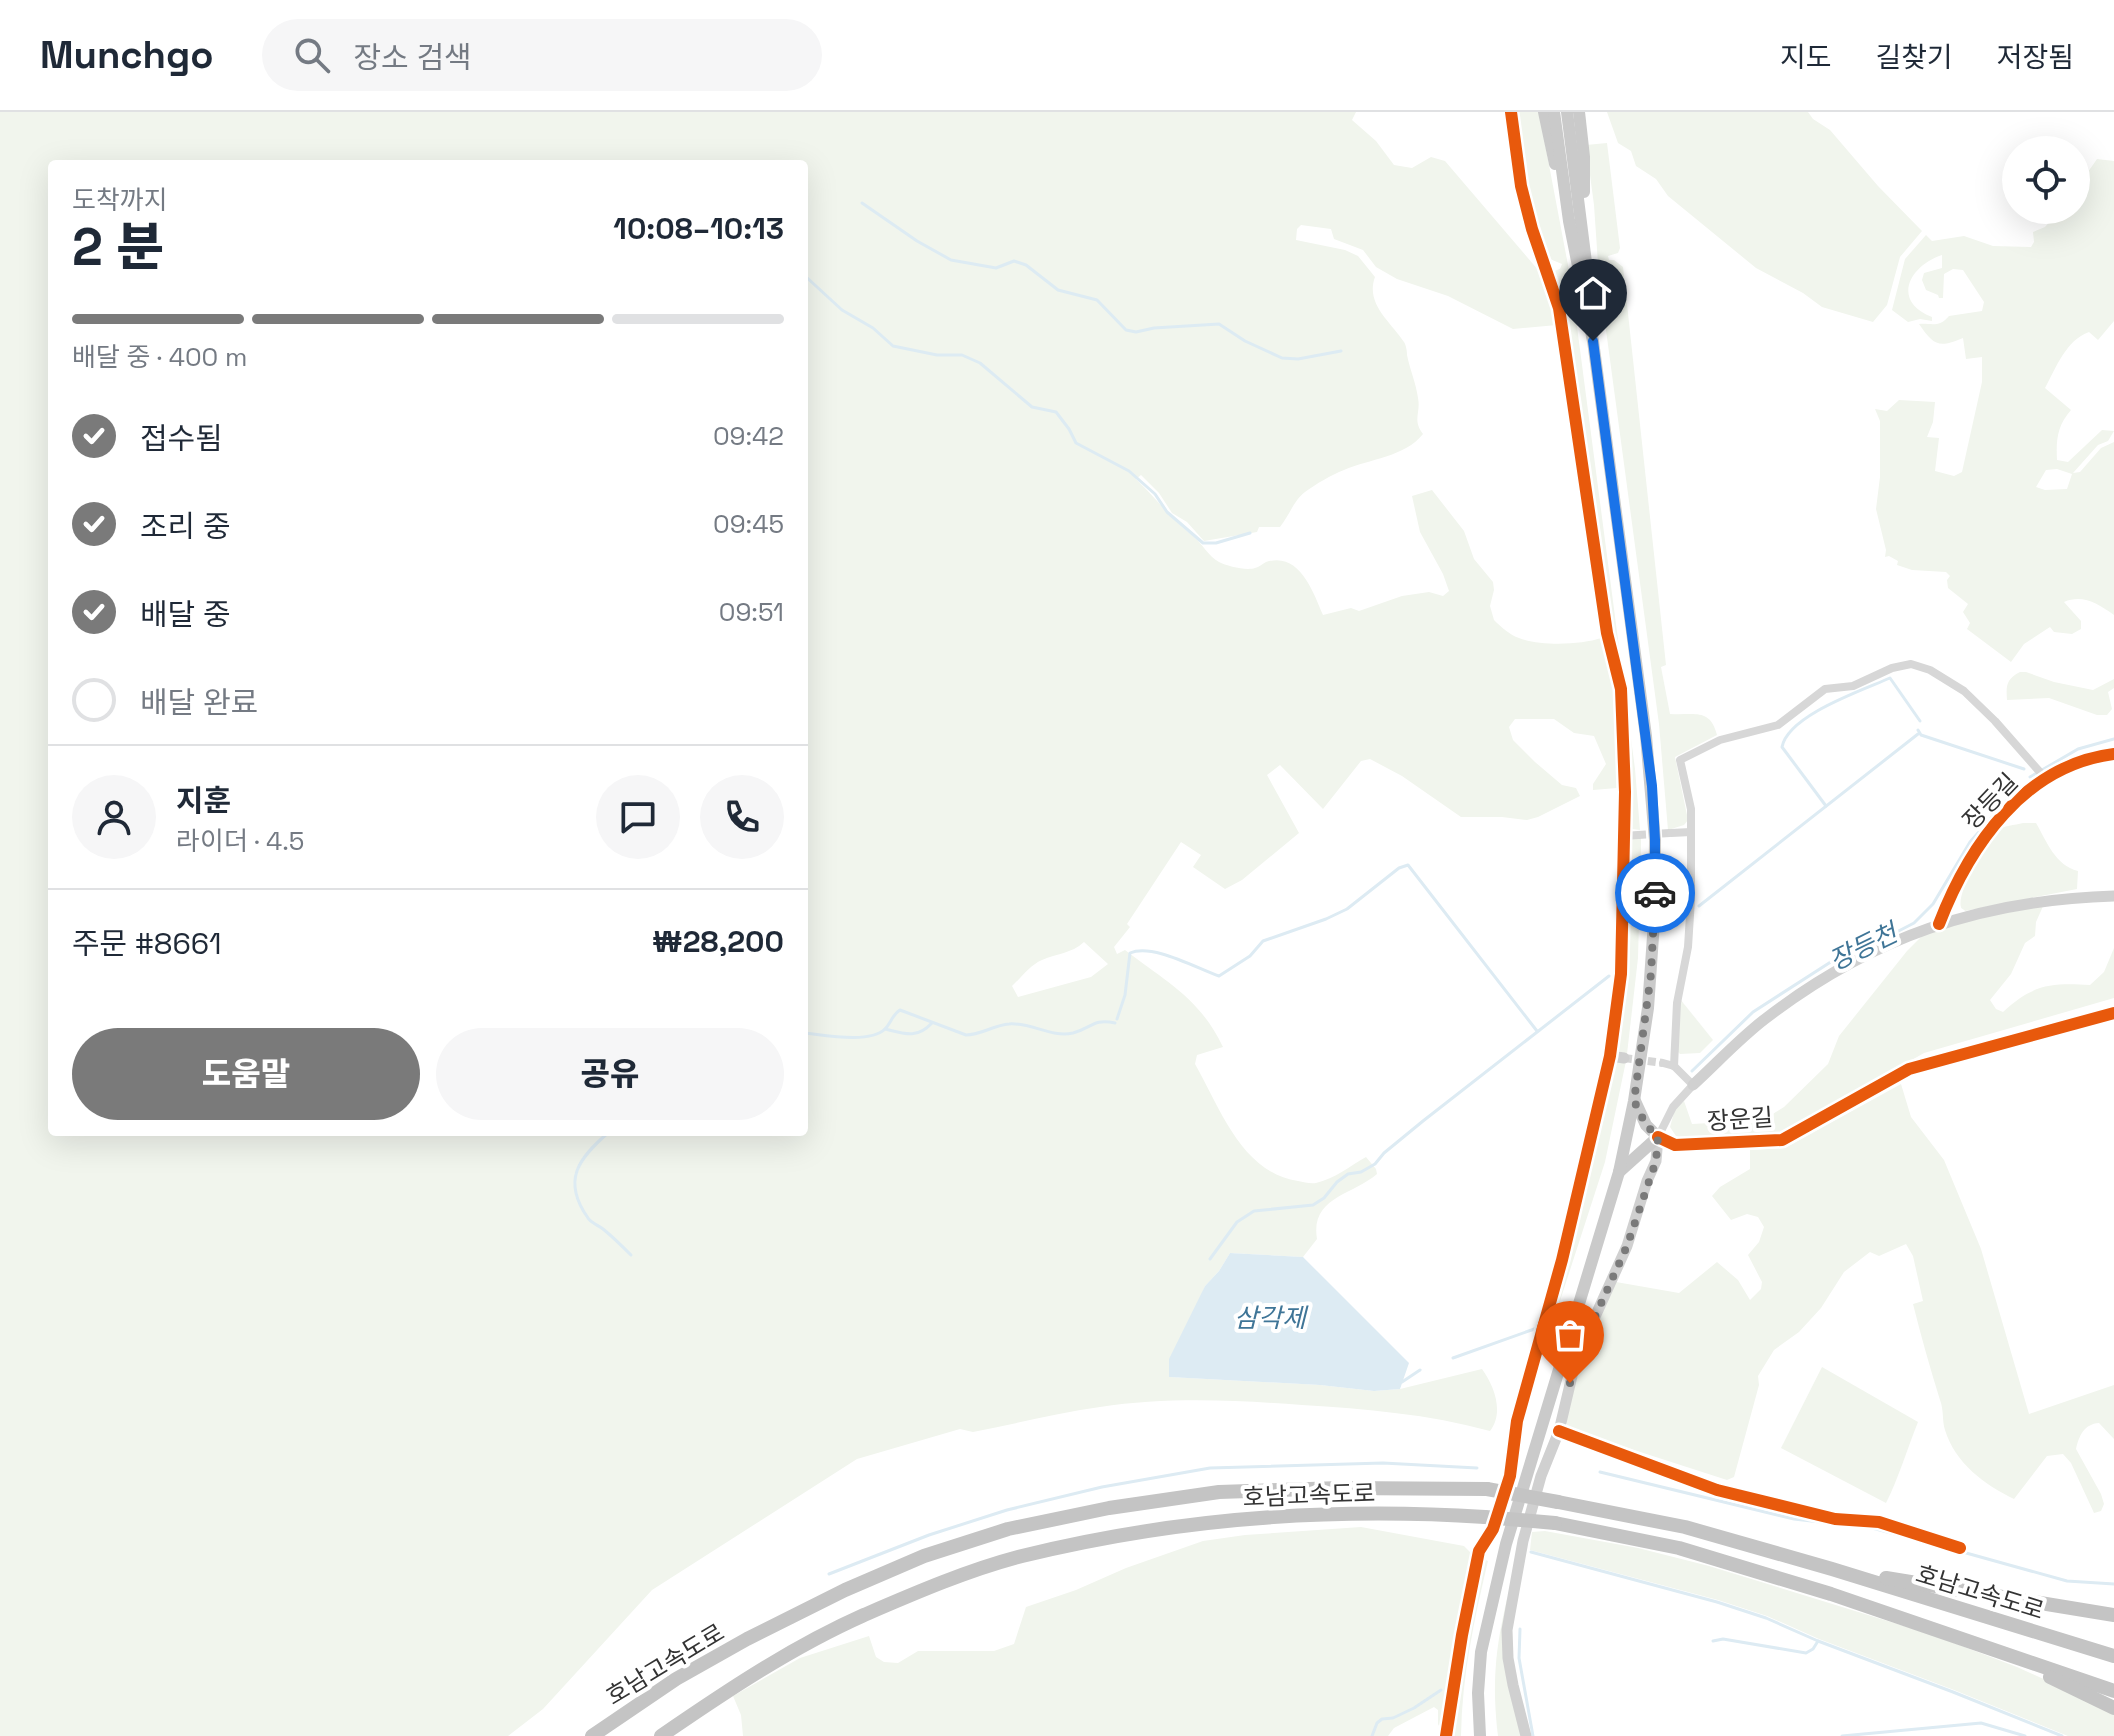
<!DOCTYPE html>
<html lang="ko">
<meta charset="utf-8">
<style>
body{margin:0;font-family:"Space Grotesk","Noto Sans KR",sans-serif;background:#f6f6f7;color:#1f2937;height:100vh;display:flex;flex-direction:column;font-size:30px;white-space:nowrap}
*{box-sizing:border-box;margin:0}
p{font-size:26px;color:#747a83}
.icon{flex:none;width:44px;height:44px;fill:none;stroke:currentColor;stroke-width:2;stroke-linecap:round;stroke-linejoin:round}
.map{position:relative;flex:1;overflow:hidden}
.drawer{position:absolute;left:48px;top:48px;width:760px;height:976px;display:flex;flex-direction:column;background:#fff;border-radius:8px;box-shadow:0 8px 32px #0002}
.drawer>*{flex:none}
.fabs{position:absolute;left:2002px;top:24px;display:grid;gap:16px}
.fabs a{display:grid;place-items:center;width:88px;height:88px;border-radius:50%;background:#fff;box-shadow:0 8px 32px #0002;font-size:40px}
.pin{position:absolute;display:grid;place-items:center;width:68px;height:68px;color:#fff;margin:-82px -34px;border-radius:50% 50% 50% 0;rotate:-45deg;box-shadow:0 0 8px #0007}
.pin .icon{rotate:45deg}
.courier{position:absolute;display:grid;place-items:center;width:80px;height:80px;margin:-40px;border:6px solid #1a73e8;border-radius:50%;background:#fff;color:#222;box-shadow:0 2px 10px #0007}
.summary em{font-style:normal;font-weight:800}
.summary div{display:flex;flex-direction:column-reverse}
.summary{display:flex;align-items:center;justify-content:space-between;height:136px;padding:0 24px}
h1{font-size:52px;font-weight:800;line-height:60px}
.bar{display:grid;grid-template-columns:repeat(4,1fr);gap:12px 8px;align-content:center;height:96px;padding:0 24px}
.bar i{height:10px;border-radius:6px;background:#e0e1e3}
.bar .selected{background:#7a7a7a}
.bar p{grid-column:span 4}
.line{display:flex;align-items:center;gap:20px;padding:0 24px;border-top:2px solid #e0e1e3}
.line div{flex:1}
.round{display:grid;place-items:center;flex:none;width:84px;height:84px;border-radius:42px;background:#f6f6f7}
ol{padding:0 24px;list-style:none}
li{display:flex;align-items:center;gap:24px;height:88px}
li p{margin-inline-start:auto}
li .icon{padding:8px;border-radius:50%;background:#7a7a7a;color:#fff;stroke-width:4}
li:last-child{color:#747a83}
li i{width:44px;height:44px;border:4px solid #e0e1e3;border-radius:50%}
.cta{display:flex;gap:16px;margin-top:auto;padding:16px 24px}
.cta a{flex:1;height:92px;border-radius:48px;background:#7a7a7a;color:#fff;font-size:32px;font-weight:800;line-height:92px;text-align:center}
.cta a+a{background:#f6f6f7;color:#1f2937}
header{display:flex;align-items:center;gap:48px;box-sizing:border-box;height:112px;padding:0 40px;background:#fff;border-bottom:2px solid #e0e1e3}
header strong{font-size:38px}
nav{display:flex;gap:44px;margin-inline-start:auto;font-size:28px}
.search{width:560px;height:72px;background:#f6f6f7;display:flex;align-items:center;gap:20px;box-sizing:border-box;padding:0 28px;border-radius:44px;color:#747a83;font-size:30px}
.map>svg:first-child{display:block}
</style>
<header>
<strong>Munchgo</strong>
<div class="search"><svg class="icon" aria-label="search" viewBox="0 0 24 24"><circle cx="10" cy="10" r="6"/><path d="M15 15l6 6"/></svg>장소 검색</div>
<nav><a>지도</a><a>길찾기</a><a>저장됨</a></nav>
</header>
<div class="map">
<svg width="2114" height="1624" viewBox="0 0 2114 1624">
<rect width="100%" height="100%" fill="#fff"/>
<!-- green -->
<g fill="#f1f5ed" fill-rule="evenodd">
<path d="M0,0H1356L1352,8L1376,29L1394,53L1412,56L1431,45L1445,49L1539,159L1554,188L1557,213L1513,217L1448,184L1397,167L1376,155L1363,138L1334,127L1331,117L1301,113L1297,117L1296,128L1345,138L1358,144L1375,165C1365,192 1391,210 1404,230C1406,233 1407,239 1407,243C1410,258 1416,271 1418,286C1421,301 1412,308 1423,322C1405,345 1369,347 1344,358C1331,363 1316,372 1305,380C1294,388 1289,404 1280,415H1259L1257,420L1204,429L1187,410L1172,401L1159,381L1141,363L1136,367C1156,386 1171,407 1193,424C1202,431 1208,444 1219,450C1227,454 1246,459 1255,456C1259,455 1262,452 1266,450C1299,439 1313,479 1323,503L1351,496L1359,499L1402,484L1429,480L1443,484L1449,479L1443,462L1420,420L1412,384L1432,378L1464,419L1474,447L1493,470L1494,478L1490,494L1494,508C1501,515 1510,523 1519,526C1539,534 1581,533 1601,526L1607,531L1620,612V671L1617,676L1593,678V672L1606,652L1594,624L1574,621L1554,607H1515L1509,615L1513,628L1535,650L1562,673L1576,676L1580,684L1538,705L1527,708L1502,705H1461L1402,664L1370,647L1361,649L1323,697L1280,653L1267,663L1299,721L1242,768L1225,777L1193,755L1201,743L1181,730L1127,812L1130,815L1114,835L1117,842L1125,838C1166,870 1199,885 1223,935L1197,943L1195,952C1220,996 1242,1061 1298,1069C1304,1070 1310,1072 1316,1071C1334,1067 1350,1054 1366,1045L1376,1057L1377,1062C1353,1083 1310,1085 1317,1127L1303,1145L1230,1141L1219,1159L1205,1174L1169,1265L1320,1273L1374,1279L1400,1277L1482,1257C1495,1275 1504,1301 1490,1319C1428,1302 1366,1297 1302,1293C1235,1288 1166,1285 1100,1295C1057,1301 1015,1312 973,1320L960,1317L857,1347L652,1478L543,1597L508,1624H0ZM52,52H804V1020H52ZM1084,830L1108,852L1091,865L1018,885L1012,874C1021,866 1030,853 1042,848C1057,841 1071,842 1084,830Z"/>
<path d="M1515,0H1539L1571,169L1635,657L1640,718L1632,717L1627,707V612L1623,577L1611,520L1596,416L1551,160L1560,157L1562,152L1545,145C1529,97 1522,50 1515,0Z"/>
<path d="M1607,0H1808L1813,7L1830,18L1878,74L1922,119L1900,145L1887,193L1873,210L1822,195L1803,181L1756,156L1668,84L1656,67L1636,54L1631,39L1618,31Z"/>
<path d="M1607,31L1620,136L1618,141L1608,144L1609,148H1614L1623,155L1666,553L1661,555L1670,602C1693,604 1710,595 1717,623L1675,645L1688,708L1684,713L1668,718L1659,612L1599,166L1594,93L1586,33Z"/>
<path d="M2097,47L2114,49V209L2098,228L2089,220C2066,228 2056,256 2045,276L2071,298C2057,314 2056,328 2057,348L2068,350L2102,318L2114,319L2108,329L2098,333L2073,361L2080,360L2101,336L2114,330V503C2098,492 2083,482 2064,490L2081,509V517L2072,522L2054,520L2050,515L2024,532L2011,550L1967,517L1970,511L1963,500L1968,492L1948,476L1947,468L1950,464L1946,460L1912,458L1897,453L1898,449L1889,444L1885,445L1886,438L1876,397L1880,365V309L1875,297L1887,299L1899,288L1935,290L1933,310L1927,325L1939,326L1935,359L1954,364L1962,360L1982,270V245L1966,247L1963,226C1939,236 1934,234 1919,212C1932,211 1939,216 1949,204L1982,199L1984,190L1963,158L1953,157L1944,162L1943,186H1939L1938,183L1926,178L1922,168L1924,161L1942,156V143C1909,154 1891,189 1932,205V209L1920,207L1908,210L1892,198L1905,147L1926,123L1932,129L1964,124L1993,134L2031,135L2034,130L2033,120L2045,115L2060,98H2076V77ZM2057,357L2072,362L2067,377L2045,378L2036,375L2046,358Z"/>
<path d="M2020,560H2026L2054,570L2093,578L2114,567V576L2108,580L2112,597L2107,603H2097L2049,586L2007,588C2006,574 2006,567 2020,560Z"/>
<path d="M2023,711H2036C2047,730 2055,753 2078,759L2077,777L1965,799C1964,797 1961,797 1961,795C1956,782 1987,726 1997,718C2003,714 2015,713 2023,711Z"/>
<path d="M1633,724H1641V736L1638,846L1627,942L1618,939L1614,932L1627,729Z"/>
<path d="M2044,792L2036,810L2035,824L2025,831L2011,862L1990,888L1996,897L2003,900C2033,872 2051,871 2090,873L2104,860L2114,836V886L1924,941L1781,1023L1716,1028L1682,1026L1676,1024L1670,1015L1675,997L1684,989L1692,1012L1763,1008L1784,995L1828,952L1839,924L1907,839L1925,821L1939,814Z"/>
<path d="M1680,887L1713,928L1700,941L1680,942L1677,939Z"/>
<path d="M1616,949H1626L1605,1050L1548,1226L1519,1328L1517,1324L1609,955Z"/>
<path d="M1901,972L1911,1005L1944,1048L1981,1137L2029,1302L2114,1273V1327L2099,1311C2084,1312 2079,1324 2076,1337L2101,1382L2104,1392L2101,1399L2094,1401L2071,1351L2063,1342L2047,1344L2014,1387C1985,1373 1955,1351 1945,1318C1942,1309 1944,1298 1940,1288C1930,1256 1921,1224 1913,1192L1923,1189L1913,1144L1906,1132L1879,1144L1870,1140L1844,1160L1821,1196L1799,1220L1774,1238L1758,1264L1759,1273L1734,1365L1727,1368L1569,1317L1565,1308L1582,1248L1616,1170L1679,1181L1717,1150L1738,1168L1750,1188L1761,1177L1762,1170L1748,1143L1759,1130L1764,1115L1758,1105L1747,1102L1731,1108L1712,1084L1720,1075L1750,1057V1038L1785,1036Z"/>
<path d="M1822,1255L1918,1310C1907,1337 1899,1365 1886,1391L1781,1336Z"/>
<path d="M1361,1415L1464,1434L1475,1445L1443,1622L1438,1612V1598L1434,1595L1394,1616L1388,1624H743L741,1603L733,1584L800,1546L869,1524L876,1545L884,1550L898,1551L918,1539H994L1014,1532L1026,1495L1076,1478L1126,1456L1203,1429L1245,1423Z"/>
<path d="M1545,1419L1638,1436L1709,1454L1933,1523L2017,1555L2114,1599V1624H2068L1954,1578L1819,1527L1767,1504L1718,1488L1530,1438L1532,1420Z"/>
<path d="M1483,1447L1488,1449C1474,1508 1462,1564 1461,1624H1449L1465,1524Z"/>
<path d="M1507,1487L1509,1488L1505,1518L1522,1624H1498C1492,1572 1495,1538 1507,1487Z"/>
</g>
<!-- water -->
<path fill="#ddebf3" d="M1230,1141L1303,1145L1409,1251L1400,1277L1374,1279L1320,1273L1169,1265V1247L1205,1174L1219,1159Z"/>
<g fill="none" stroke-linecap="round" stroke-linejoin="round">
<!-- stream -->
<g stroke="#ddebf3" stroke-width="3">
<path d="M862,91L917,129L951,148L996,156L1014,149L1026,153L1058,178L1097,188L1126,218L1136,220L1154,216L1219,212L1245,229L1282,246L1298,247L1341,239"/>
<path d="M804,163L842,198L873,216L893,234L937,243H962L980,251L1032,295L1056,300L1069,317L1076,331L1129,359L1155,382L1167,400L1203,431H1216L1250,421"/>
<path d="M1918,618L1921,623L2024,657"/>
<path d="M2030,665L2078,637L2114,627"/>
<path d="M1826,694L1782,635C1788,603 1863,578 1890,566L1920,609"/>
<path d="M1699,794L1918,622"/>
<path d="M1117,907L1125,883L1130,841C1152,831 1196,856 1219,864L1250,844L1263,829L1326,807L1347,797L1399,756L1408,753L1537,919"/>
<path d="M885,917C905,922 917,927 932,911"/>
<path d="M804,921C824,923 870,932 885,917C891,911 892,903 900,898L966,923C981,923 994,913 1009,912C1031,910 1051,926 1073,921C1092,916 1093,906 1115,911"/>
<path d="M1692,959L1753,900L1840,844L1862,838L1914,811L1933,792L1970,730L2008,687"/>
<path d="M609,1020C579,1046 561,1068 588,1106C591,1111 598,1113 603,1117C613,1125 622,1134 631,1143"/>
<path d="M1210,1147L1237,1110L1254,1099L1313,1093L1324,1086L1337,1070L1348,1062L1361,1060L1375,1052L1384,1041L1423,1009L1609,864"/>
<path d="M1453,1246L1540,1215"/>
<path d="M1402,1270L1420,1258"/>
<path d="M1600,1360L1794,1407L1872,1416L1952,1437"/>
<path d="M1959,1439L2067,1469L2114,1472"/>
<path d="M1531,1440L1717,1490L1766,1506L1818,1529L1953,1580L2062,1624"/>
<path d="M829,1462L929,1423L1007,1398L1102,1375L1210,1356L1383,1351L1477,1356"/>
<path d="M1520,1517L1519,1546L1533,1624"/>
<path d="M1713,1529L1723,1527L1806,1541L1813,1537L1818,1529"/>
<path d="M1372,1624L1377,1611L1382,1607L1393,1606L1414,1596L1441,1578"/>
<path d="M1842,1624L1981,1611L2025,1624"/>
</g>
<!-- street-tunnel -->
<g stroke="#d6d6d6" stroke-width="8" stroke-dasharray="8 4" stroke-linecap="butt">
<path d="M1638,723L1671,721"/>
<path d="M1624,946L1663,951"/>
</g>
<!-- street -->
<g stroke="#d7d7d7" stroke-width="8">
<path d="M1671,721L1691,720"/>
<path d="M1623,724L1638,723"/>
<path d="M1939,812C1969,734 2024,653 2114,642"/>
<path d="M1663,951L1674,954L1693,973L1673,995L1658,1025L1675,1033L1782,1028L1909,957L2114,901"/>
<path d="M1674,954L1677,891L1688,835L1691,787V697L1680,648L1720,628L1778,613L1825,577L1853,574L1892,556L1911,552L1930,558L1964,579L1995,609L2046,667"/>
<path d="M1559,1319L1717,1378L1835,1407L1879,1410L1960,1436"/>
<path d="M1446,1624L1462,1523L1479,1439L1493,1417L1510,1364L1517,1309L1562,1148L1610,944L1621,862L1625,680L1621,577L1607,521L1559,196L1532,117L1521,74L1511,0"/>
</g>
<!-- secondary -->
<g stroke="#d0d0d0" stroke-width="11">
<path d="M1610,944L1624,946"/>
<path d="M1693,973C1717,951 1739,927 1765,907C1871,825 1981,788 2114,784"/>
<path d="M1526,1624L1513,1573L1508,1546L1507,1518L1523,1429L1541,1364L1559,1319L1576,1247L1627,1134L1647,1069L1656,1049L1658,1025"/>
</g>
<!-- primary -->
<g stroke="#cacaca" stroke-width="12">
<path d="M1544,0L1555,52"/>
<path d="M1567,0L1589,174"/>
<path d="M1579,0L1584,45V80"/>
<path d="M1619,1060L1658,1025L1646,1013L1635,989"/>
<path d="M1480,1624L1478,1581L1481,1540L1506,1432L1619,1060L1634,989L1648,896L1654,810L1655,728L1646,624L1593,229L1569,109L1554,0"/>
</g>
<!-- highway -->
<g stroke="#c4c4c4" stroke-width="14">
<path d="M1558,1390L1685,1415L1832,1457L2114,1544"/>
<path d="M1555,1411L1679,1436L1831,1482L2114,1579"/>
<path d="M1886,1466L2114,1503"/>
<path d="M2050,1565L2114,1596"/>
<path d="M592,1624L676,1567L747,1527L845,1478L924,1444L1008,1417L1109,1396L1219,1380L1341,1376L1487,1377"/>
<path d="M661,1624C725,1580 792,1535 864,1503C915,1481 968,1458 1022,1444C1172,1407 1331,1395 1485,1405"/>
</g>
<!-- highway-bridge -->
<g stroke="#c4c4c4" stroke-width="14">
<path d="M1487,1377L1558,1390"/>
<path d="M1485,1405L1555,1411"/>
</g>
<defs>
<g id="cycleway">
<path d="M1939,812C1969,734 2024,653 2114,642"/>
<path d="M1658,1025L1675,1033L1782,1028L1909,957L2114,901"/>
<path d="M1559,1319L1717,1378L1835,1407L1879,1410L1960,1436"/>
<path d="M1446,1624L1462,1523L1479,1439L1493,1417L1510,1364L1517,1309L1562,1148L1610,944L1621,862L1625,680L1621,577L1607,521L1559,196L1532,117L1521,74L1511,0"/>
</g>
</defs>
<!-- cycleway casing -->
<use href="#cycleway" stroke="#fff" stroke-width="17"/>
<!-- cycleway -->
<use href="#cycleway" stroke="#e8590c" stroke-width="12"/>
</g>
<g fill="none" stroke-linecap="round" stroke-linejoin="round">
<!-- done -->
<path stroke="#7a7a7a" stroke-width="8" stroke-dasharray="0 14.4" d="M1570,1271L1576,1247L1627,1134L1656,1049L1658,1025L1646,1013L1634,989L1651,862L1655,781"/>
<!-- route -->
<path stroke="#1a73e8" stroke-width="10" d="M1593,229L1652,674L1655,728V781"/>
</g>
<g text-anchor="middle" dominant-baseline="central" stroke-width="8" stroke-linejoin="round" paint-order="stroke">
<!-- street labels -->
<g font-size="24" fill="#333" stroke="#fff">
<text transform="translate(1990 689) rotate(-46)">장등길</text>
<text transform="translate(1740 1007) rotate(-4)">장운길</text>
<text transform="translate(1309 1383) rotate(-2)">호남고속도로</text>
<text transform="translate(1980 1480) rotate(17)">호남고속도로</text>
<text transform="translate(665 1552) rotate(-31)">호남고속도로</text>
</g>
<!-- water labels -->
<g font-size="26" font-style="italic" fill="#3f7597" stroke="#fff">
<text transform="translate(1863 835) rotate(-26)">장등천</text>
<text x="1270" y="1206">삼각제</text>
</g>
</g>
</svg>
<div class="fabs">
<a><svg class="icon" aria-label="locate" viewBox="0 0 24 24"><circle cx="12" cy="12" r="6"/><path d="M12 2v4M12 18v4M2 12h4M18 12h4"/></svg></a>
</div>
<div class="pin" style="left:1570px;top:1271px;background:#ea580c"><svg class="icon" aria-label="bag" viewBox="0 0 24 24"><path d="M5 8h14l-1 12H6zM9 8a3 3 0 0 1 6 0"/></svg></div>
<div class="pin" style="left:1593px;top:229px;background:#1f2937"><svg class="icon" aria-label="home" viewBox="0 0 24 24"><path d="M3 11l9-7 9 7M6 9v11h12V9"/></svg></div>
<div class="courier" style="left:1655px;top:781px"><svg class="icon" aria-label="car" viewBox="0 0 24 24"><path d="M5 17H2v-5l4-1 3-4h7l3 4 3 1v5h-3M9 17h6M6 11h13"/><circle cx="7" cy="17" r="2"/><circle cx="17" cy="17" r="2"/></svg></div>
<section class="drawer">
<div class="summary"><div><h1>2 분</h1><p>도착까지</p></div><em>10:08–10:13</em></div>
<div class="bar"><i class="selected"></i><i class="selected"></i><i class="selected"></i><i></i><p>배달 중 · 400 m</p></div>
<ol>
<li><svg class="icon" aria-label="check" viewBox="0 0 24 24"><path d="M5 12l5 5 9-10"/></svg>접수됨<p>09:42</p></li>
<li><svg class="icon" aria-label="check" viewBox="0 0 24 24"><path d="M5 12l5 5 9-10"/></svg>조리 중<p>09:45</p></li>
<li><svg class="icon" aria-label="check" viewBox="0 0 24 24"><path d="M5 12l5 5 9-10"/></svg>배달 중<p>09:51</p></li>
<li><i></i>배달 완료</li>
</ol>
<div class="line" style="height:144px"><a class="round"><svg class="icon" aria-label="person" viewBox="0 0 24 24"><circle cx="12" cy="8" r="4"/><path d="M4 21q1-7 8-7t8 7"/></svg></a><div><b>지훈</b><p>라이더 · 4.5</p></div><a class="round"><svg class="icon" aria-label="chat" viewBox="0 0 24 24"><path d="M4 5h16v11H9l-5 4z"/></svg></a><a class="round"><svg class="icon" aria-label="phone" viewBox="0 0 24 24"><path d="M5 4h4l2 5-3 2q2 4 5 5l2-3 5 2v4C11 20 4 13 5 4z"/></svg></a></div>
<div class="line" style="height:104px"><div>주문 #8661</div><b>₩28,200</b></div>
<div class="cta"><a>도움말</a><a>공유</a></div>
</section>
</div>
